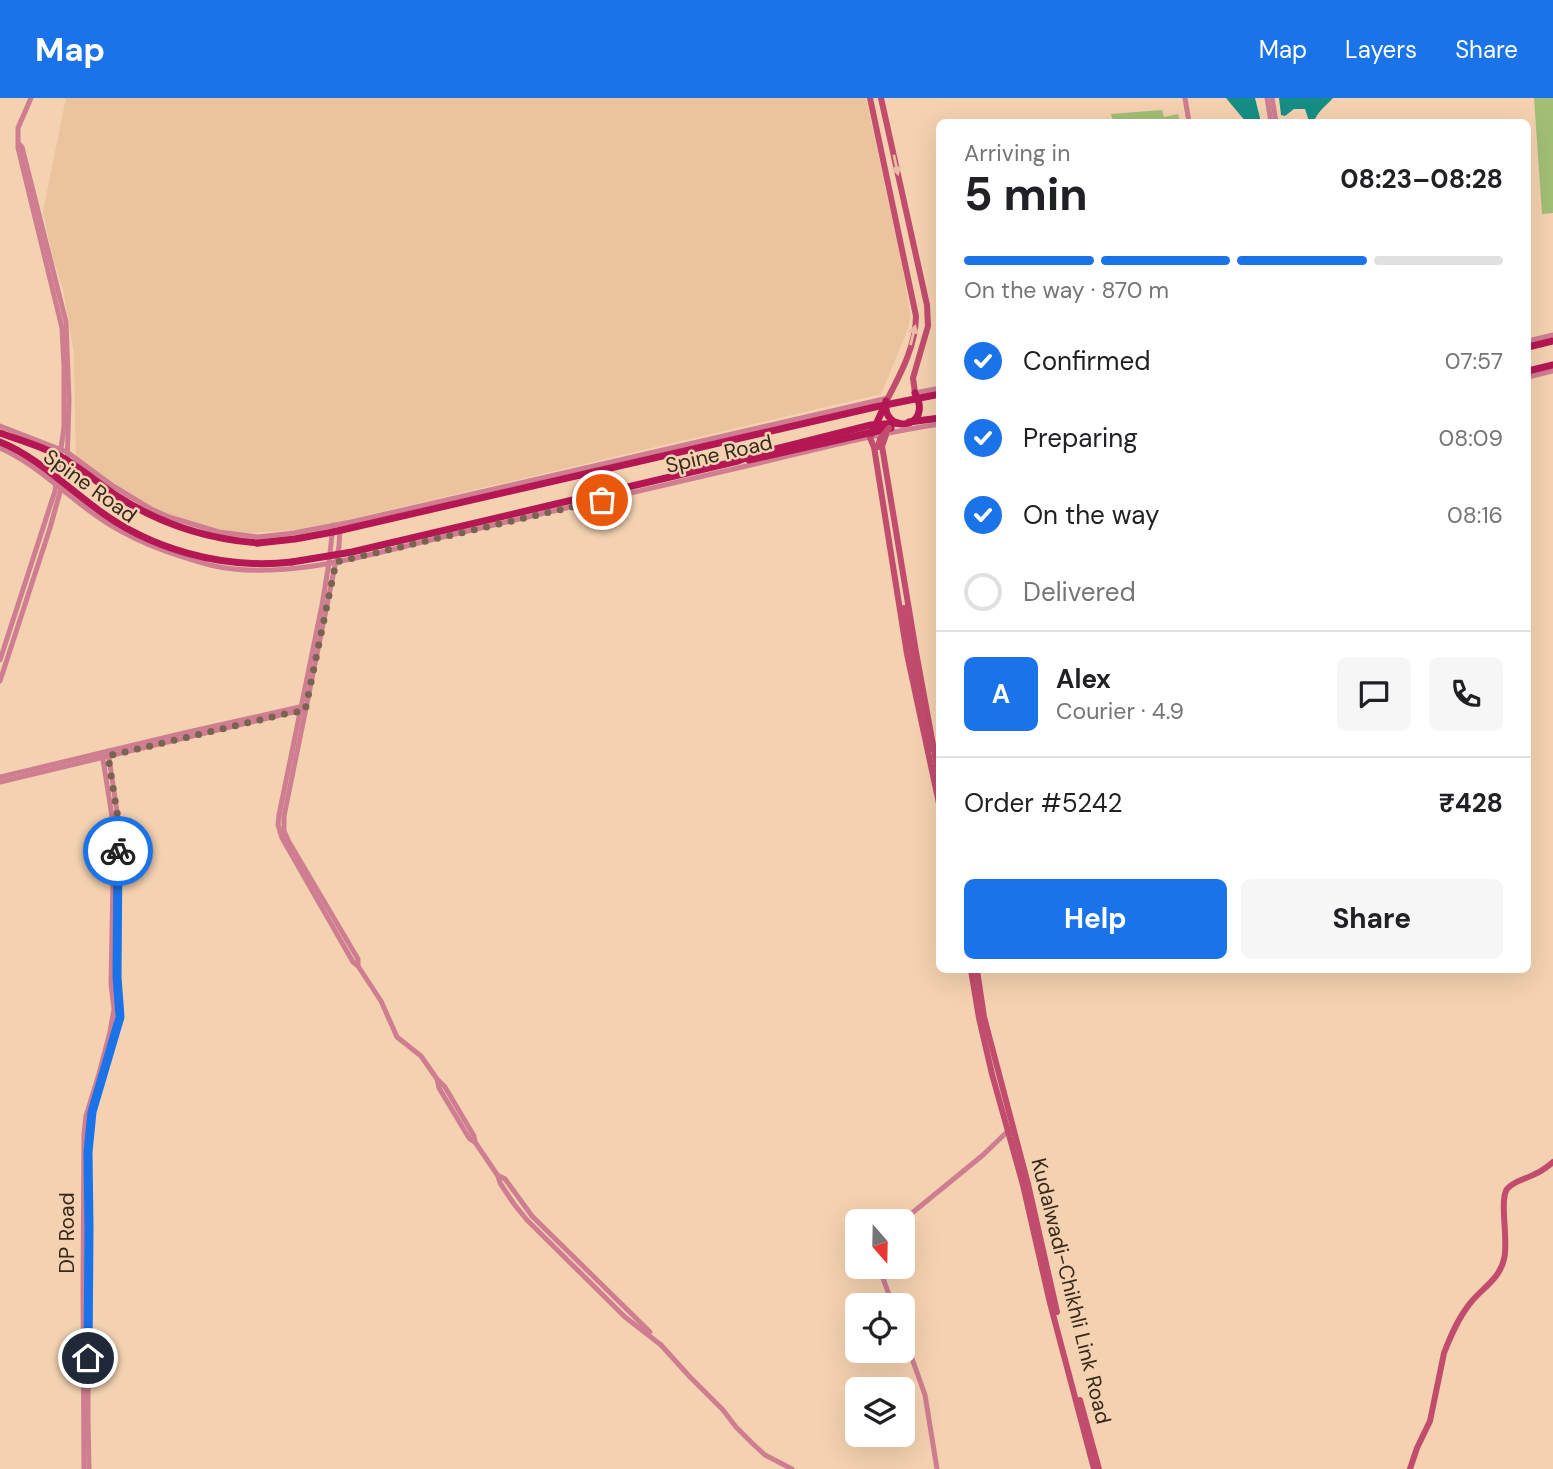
<!DOCTYPE html>
<meta charset="utf-8">
<style>
body{margin:0;font-family:"DM Sans",sans-serif;background:#f6f6f6;color:#202124;height:100vh;display:flex;flex-direction:column;font-size:26px;white-space:nowrap}
*{box-sizing:border-box;margin:0}
p{font-size:23px;color:#757577}
.icon{flex:none;width:38px;height:38px;fill:none;stroke:currentColor;stroke-width:2;stroke-linecap:round;stroke-linejoin:round}
.map{position:relative;flex:1;overflow:hidden}
.details{position:absolute;left:936px;top:21px;width:595px;height:854px;display:flex;flex-direction:column;background:#fff;border-radius:10px;box-shadow:0 7px 28px #0002}
.details>*{flex:none}
.needle{width:46px;rotate:160deg}
.buttons{position:absolute;left:845px;top:1111px;display:grid;gap:14px}
.buttons a{display:grid;place-items:center;width:70px;height:70px;border-radius:10px;background:#fff;box-shadow:0 7px 28px #0002;font-size:35px}
.pin{position:absolute;display:grid;place-items:center;width:60px;height:60px;color:#fff;margin:-30px;border:4px solid #fff;border-radius:50%;box-shadow:0 2px 7px #0007}
.courier{position:absolute;display:grid;place-items:center;width:70px;height:70px;margin:-35px;border:5px solid #1a73e8;border-radius:50%;background:#fff;color:#222;box-shadow:0 2px 9px #0007}
.headline em{font-style:normal;font-weight:700}
.headline div{display:flex;flex-direction:column-reverse}
.headline{display:flex;align-items:center;justify-content:space-between;height:119px;padding:0 28px}
h1{font-size:46px;font-weight:700;line-height:52px}
.bar{display:grid;grid-template-columns:repeat(4,1fr);gap:10px 7px;align-content:center;height:84px;padding:0 28px}
.bar i{height:9px;border-radius:5px;background:#e0e0e0}
.bar .selected{background:#1a73e8}
.bar p{grid-column:span 4}
.line{display:flex;align-items:center;gap:18px;padding:0 28px;border-top:2px solid #e0e0e0}
.line div{flex:1}
.round{display:grid;place-items:center;flex:none;width:74px;height:74px;border-radius:10px;background:#f6f6f6}
ol{padding:0 28px;list-style:none}
li{display:flex;align-items:center;gap:21px;height:77px}
li p{margin-inline-start:auto}
li .icon{padding:7px;border-radius:50%;background:#1a73e8;color:#fff;stroke-width:4}
li:last-child{color:#757577}
li i{width:38px;height:38px;border:4px solid #e0e0e0;border-radius:50%}
.action{display:flex;gap:14px;margin-top:auto;padding:14px 28px}
.action a{flex:1;height:80px;border-radius:10px;background:#1a73e8;color:#fff;font-size:28px;font-weight:700;line-height:80px;text-align:center}
.action a+a{background:#f6f6f6;color:#202124}
header{display:flex;align-items:center;gap:42px;box-sizing:border-box;height:98px;padding:0 35px;background:#1a73e8;color:#fff}
header strong{font-size:33px}
nav{display:flex;gap:38px;margin-inline-start:auto;font-size:24px}
.map>svg:first-child{display:block}
</style>
<header>
<strong>Map</strong>
<nav><a>Map</a><a>Layers</a><a>Share</a></nav>
</header>
<div class="map">
<svg width="1553" height="1371" viewBox="0 0 1553 1371">
<rect width="100%" height="100%" fill="#f4d1b0"/>
<!-- built -->
<path fill="#ebc39d" d="M66,0H866L903,172L910,217L908,231L881,296L308,431L237,436L164,418L76,362L74,255L63,191L52,158L43,114Z"/>
<!-- green -->
<g fill="#a2be75">
<path d="M1534,0H1553V115L1542,116Z"/>
<path d="M1162,12L1164,19L1178,16L1180,24H1113L1111,16Z"/>
</g>
<!-- water -->
<g fill="#168e84">
<path d="M1226,0H1255L1261,24H1246Z"/>
<path d="M1279,0H1333C1326,8 1320,11 1315,21L1309,23L1305,11H1294L1285,18L1281,17Z"/>
</g>
<g fill="none" stroke-linecap="round" stroke-linejoin="round">
<!-- tertiary -->
<g stroke="#ce7e90" stroke-width="5">
<path d="M1185,0L1189,24"/>
<path d="M1267,0L1271,24"/>
<path d="M1272,0L1276,24"/>
<path d="M1528,243L1553,237"/>
<path d="M1528,279L1553,273"/>
<path d="M915,295L940,290"/>
<path d="M0,328L67,354L113,388L151,411L169,419L219,434L258,439L294,435L351,424L888,300"/>
<path d="M0,350C36,366 63,394 95,417C130,442 169,456 210,467C285,485 382,453 455,436C556,413 657,389 759,365C818,351 879,335 940,326"/>
<path d="M333,427L329,465L322,507L279,717L278,727L282,740L353,864L358,868L381,903L397,939L421,958L437,981L445,989L474,1038L475,1044L498,1078L500,1085L514,1106L527,1122L625,1219L661,1247"/>
<path d="M340,431L339,448L284,718V733L289,744L358,861V868"/>
<path d="M0,562L55,393L64,329V268L62,230L18,50V30L31,0"/>
<path d="M0,583L50,430L67,369L69,301L66,224L22,49L19,46"/>
<path d="M0,679L184,635L304,608"/>
<path d="M0,684L289,615L303,613"/>
<path d="M437,981L439,990L466,1035L470,1041L475,1044"/>
<path d="M499,1078L505,1081L532,1118L650,1234"/>
<path d="M901,1124L983,1057L1010,1031"/>
<path d="M879,1169L893,1208"/>
<path d="M903,1235L925,1297L937,1371"/>
<path d="M661,1247L690,1279L723,1312L736,1329L752,1345L765,1357L792,1371"/>
<path d="M84,1371L83,1192L84,1036L86,1018L99,976L110,934L114,911L111,886L114,731L102,655"/>
<path d="M89,1371L88,1320L89,1041L92,1014L120,919L117,879V815L119,727L108,653"/>
</g>
<!-- secondary -->
<g stroke="#c14c6d" stroke-width="6">
<path d="M870,0L916,218C916,247 901,275 888,300"/>
<path d="M881,0L927,207L928,228L913,280L915,295"/>
<path d="M886,337L882,348L916,554L940,685"/>
<path d="M870,340L874,349L907,556L940,710"/>
<path d="M904,510L929,644L932,650"/>
<path d="M971,872L979,920L992,976L1023,1087L1050,1205L1094,1371"/>
<path d="M977,872L984,919L1028,1086L1057,1214"/>
<path d="M1080,1302L1099,1371"/>
<path d="M1410,1371L1417,1350L1430,1323L1444,1255C1451,1237 1459,1218 1472,1203C1484,1189 1500,1180 1504,1161C1509,1144 1499,1103 1507,1091C1513,1083 1526,1081 1535,1076C1542,1073 1547,1069 1553,1064"/>
</g>
<!-- primary -->
<g stroke="#b51754" stroke-width="7">
<path d="M1528,249L1553,243"/>
<path d="M1528,273L1553,267"/>
<path d="M909,324L940,320"/>
<path d="M749,362L891,330"/>
<path d="M258,445L295,441L333,434L875,309L940,296"/>
<path d="M292,464L352,454L738,363L759,355L871,327L898,325"/>
</g>
<!-- secondary-bridge -->
<path stroke="#c14c6d" stroke-width="6" d="M878,349L880,341L889,330"/>
<!-- primary-bridge -->
<g stroke="#b51754" stroke-width="7">
<path d="M886,303C881,338 935,331 915,295"/>
<path d="M0,335C20,342 41,348 60,358C80,369 98,385 117,398C160,426 207,441 258,445"/>
<path d="M872,335L885,307"/>
<path d="M0,344C35,358 63,386 93,408C148,451 223,472 292,464"/>
</g>
</g>
<!-- one-way arrows -->
<defs><path id="oneway-solid" d="M-6-.8H1V-3.2L6.5 0L1 3.2V.8H-6Z" transform="scale(1.75)"/></defs>
<g fill="#ecbda6">
<use href="#oneway-solid" transform="translate(896 67) rotate(78)"/>
<use href="#oneway-solid" transform="translate(913 237) rotate(-76)"/>
</g>
<g fill="none" stroke-linecap="round" stroke-linejoin="round">
<!-- done -->
<path stroke="#786450" stroke-width="7" stroke-dasharray="0 12.6" d="M118,753L119,727L108,658L289,615L305,613L336,464L602,402"/>
<!-- route -->
<path stroke="#1a73e8" stroke-width="9" d="M88,1260L89,1131L88,1054L92,1014L120,919L117,879L118,753"/>
</g>
<g text-anchor="middle" dominant-baseline="central" stroke-width="5" stroke-linejoin="round" paint-order="stroke">
<!-- street labels -->
<g font-size="21" fill="#36291c" stroke="#f4d1b0">
<text transform="translate(719 356) rotate(-13)">Spine Road</text>
<text transform="translate(90 388) rotate(36)">Spine Road</text>
<text transform="translate(67 1135) rotate(-90)">DP Road</text>
<text transform="translate(1071 1193) rotate(76)">Kudalwadi-Chikhli Link Road</text>
</g>
</g>
</svg>
<div class="buttons">
<a><svg class="needle" viewBox="-14 -14 28 28"><path d="M0-13l5 13h-10z" fill="#e53935"/><path d="M0 13l5-13h-10z" fill="#757577"/></svg></a>
<a><svg class="icon" aria-label="locate" viewBox="0 0 24 24"><circle cx="12" cy="12" r="6"/><path d="M12 2v4M12 18v4M2 12h4M18 12h4"/></svg></a>
<a><svg class="icon" aria-label="layers" viewBox="0 0 24 24"><path d="M12 4l9 5-9 5-9-5zM3 14l9 5 9-5"/></svg></a>
</div>
<div class="pin" style="left:602px;top:402px;background:#ea580c"><svg class="icon" aria-label="bag" viewBox="0 0 24 24"><path d="M5 8h14l-1 12H6zM9 8a3 3 0 0 1 6 0"/></svg></div>
<div class="pin" style="left:88px;top:1260px;background:#1f2937"><svg class="icon" aria-label="home" viewBox="0 0 24 24"><path d="M3 11l9-7 9 7M6 9v11h12V9"/></svg></div>
<div class="courier" style="left:118px;top:753px"><svg class="icon" aria-label="bike" viewBox="0 0 24 24"><circle cx="6" cy="16" r="4"/><circle cx="18" cy="16" r="4"/><path d="M6 16l4-8h5l3 8M10 8l3 8H6M13 5h3"/></svg></div>
<section class="details">
<div class="headline"><div><h1>5 min</h1><p>Arriving in</p></div><em>08:23–08:28</em></div>
<div class="bar"><i class="selected"></i><i class="selected"></i><i class="selected"></i><i></i><p>On the way · 870 m</p></div>
<ol>
<li><svg class="icon" aria-label="check" viewBox="0 0 24 24"><path d="M5 12l5 5 9-10"/></svg>Confirmed<p>07:57</p></li>
<li><svg class="icon" aria-label="check" viewBox="0 0 24 24"><path d="M5 12l5 5 9-10"/></svg>Preparing<p>08:09</p></li>
<li><svg class="icon" aria-label="check" viewBox="0 0 24 24"><path d="M5 12l5 5 9-10"/></svg>On the way<p>08:16</p></li>
<li><i></i>Delivered</li>
</ol>
<div class="line" style="height:126px"><b class="round" style="background:#1a73e8;color:#fff">A</b><div><b>Alex</b><p>Courier · 4.9</p></div><a class="round"><svg class="icon" aria-label="chat" viewBox="0 0 24 24"><path d="M4 5h16v11H9l-5 4z"/></svg></a><a class="round"><svg class="icon" aria-label="phone" viewBox="0 0 24 24"><path d="M5 4h4l2 5-3 2q2 4 5 5l2-3 5 2v4C11 20 4 13 5 4z"/></svg></a></div>
<div class="line" style="height:91px"><div>Order #5242</div><b>₹428</b></div>
<div class="action"><a>Help</a><a>Share</a></div>
</section>
</div>
